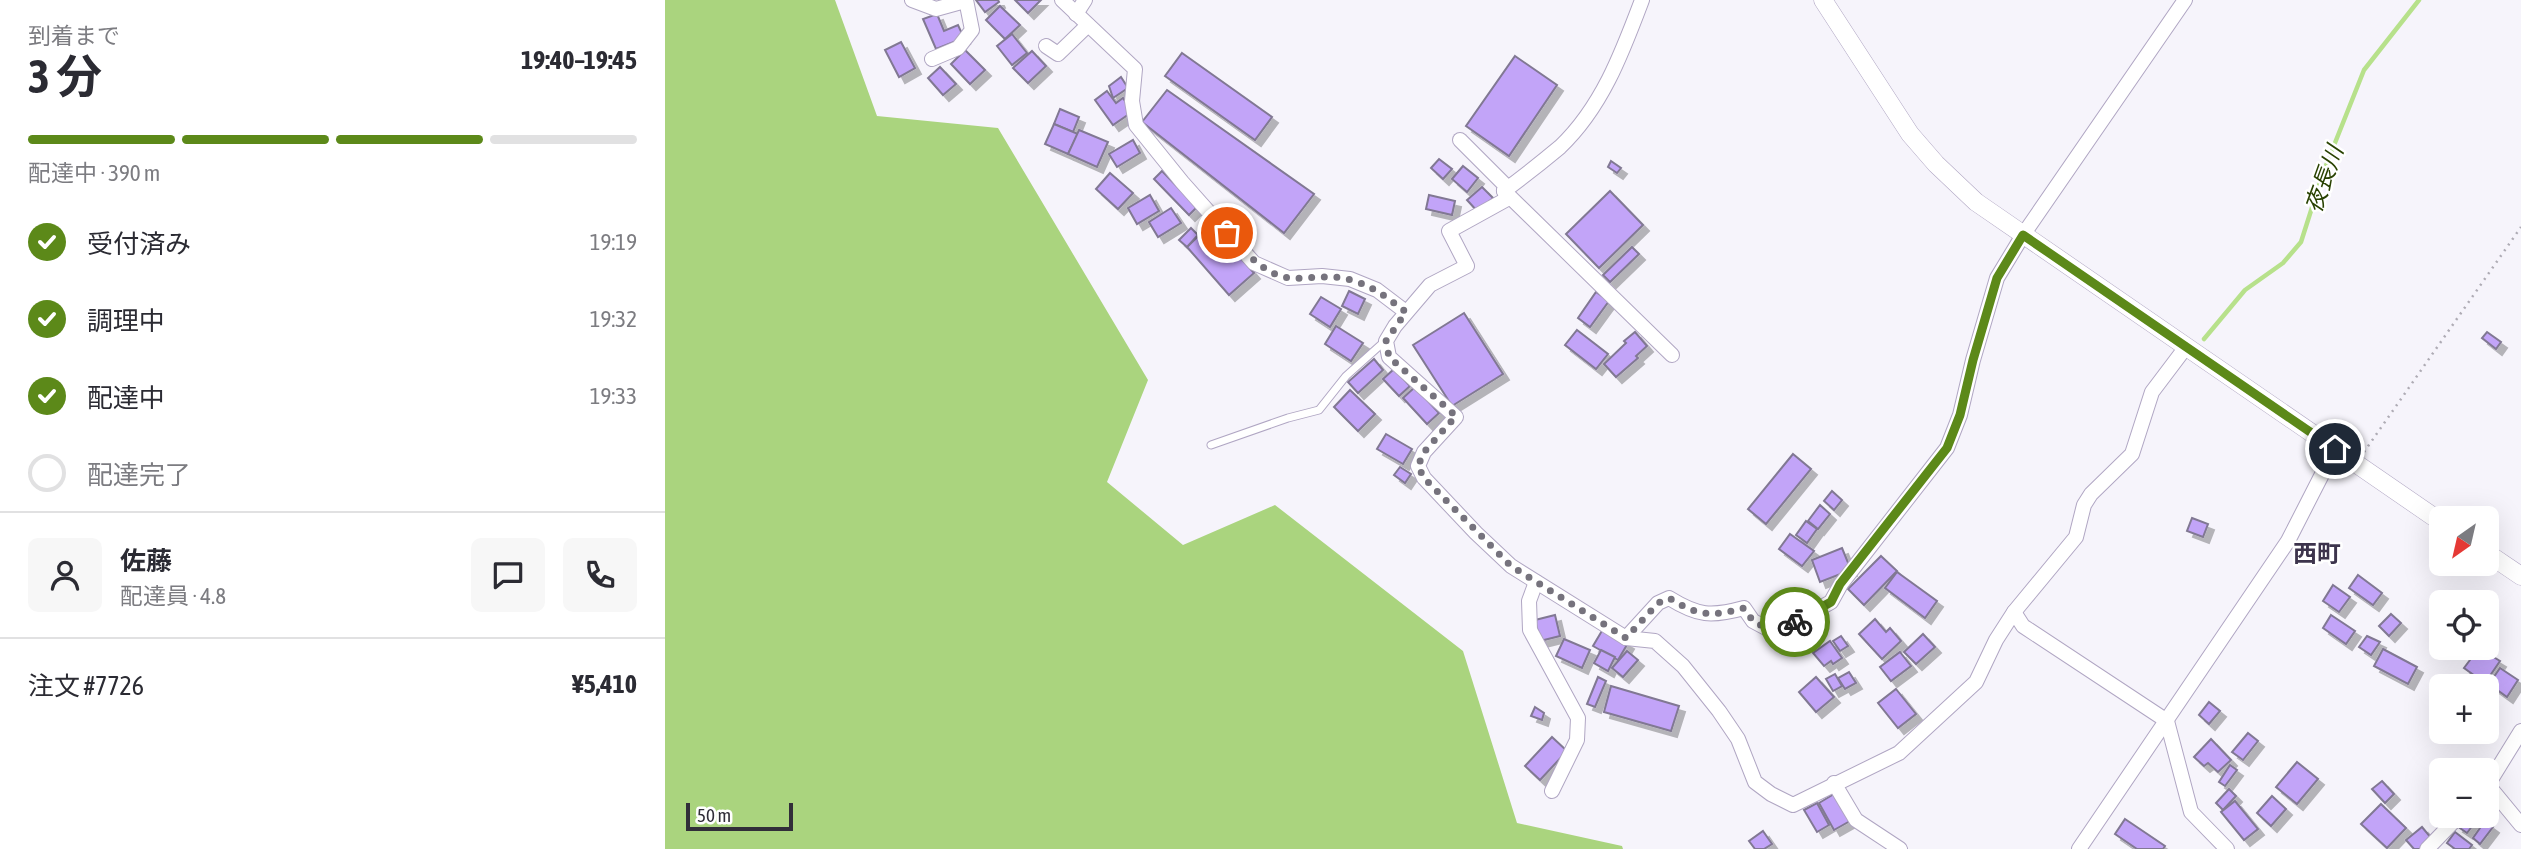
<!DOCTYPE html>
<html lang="ja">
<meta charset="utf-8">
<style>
body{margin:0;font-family:"Asap Condensed","Noto Sans JP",sans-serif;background:#f7f7f7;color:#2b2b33;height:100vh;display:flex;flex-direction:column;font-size:26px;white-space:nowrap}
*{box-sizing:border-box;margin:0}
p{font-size:23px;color:#7c7c81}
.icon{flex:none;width:38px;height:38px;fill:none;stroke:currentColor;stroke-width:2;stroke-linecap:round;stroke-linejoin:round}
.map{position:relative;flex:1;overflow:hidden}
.side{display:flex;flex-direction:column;background:#fff;width:665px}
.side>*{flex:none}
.needle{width:46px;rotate:214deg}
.controls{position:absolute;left:1764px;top:506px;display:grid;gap:14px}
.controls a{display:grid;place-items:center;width:70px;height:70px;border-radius:10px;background:#fff;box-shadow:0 7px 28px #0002;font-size:35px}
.scale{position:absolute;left:21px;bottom:18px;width:107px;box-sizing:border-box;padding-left:7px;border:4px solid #312e39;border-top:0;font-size:19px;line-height:24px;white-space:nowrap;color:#312e39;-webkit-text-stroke:5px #fff;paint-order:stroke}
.pin{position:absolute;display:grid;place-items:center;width:60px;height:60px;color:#fff;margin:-30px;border:4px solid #fff;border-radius:50%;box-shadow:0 2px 7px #0007}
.courier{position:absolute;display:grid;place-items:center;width:70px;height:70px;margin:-35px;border:5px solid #5c8919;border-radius:50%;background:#fff;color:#222;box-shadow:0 2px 9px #0007}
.head em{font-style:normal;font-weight:700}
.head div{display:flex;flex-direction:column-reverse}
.head{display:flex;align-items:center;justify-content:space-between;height:119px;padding:0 28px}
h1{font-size:46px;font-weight:700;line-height:52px}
.bar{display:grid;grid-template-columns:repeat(4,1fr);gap:10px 7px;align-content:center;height:84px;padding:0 28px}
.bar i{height:9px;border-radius:5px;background:#e1e1e2}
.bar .selected{background:#5c8919}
.bar p{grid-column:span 4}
.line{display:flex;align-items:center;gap:18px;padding:0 28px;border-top:2px solid #e1e1e2}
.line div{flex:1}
.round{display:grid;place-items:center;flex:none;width:74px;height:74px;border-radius:10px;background:#f7f7f7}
ol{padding:0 28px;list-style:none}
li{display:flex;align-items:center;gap:21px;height:77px}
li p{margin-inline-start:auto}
li .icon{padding:7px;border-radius:50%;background:#5c8919;color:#fff;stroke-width:4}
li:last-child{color:#7c7c81}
li i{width:38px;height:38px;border:4px solid #e1e1e2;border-radius:50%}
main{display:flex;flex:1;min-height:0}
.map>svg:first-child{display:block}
</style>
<main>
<section class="side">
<div class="head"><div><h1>3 分</h1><p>到着まで</p></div><em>19:40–19:45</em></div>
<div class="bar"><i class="selected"></i><i class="selected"></i><i class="selected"></i><i></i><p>配達中 · 390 m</p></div>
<ol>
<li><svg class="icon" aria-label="check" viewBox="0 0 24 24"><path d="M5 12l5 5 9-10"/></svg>受付済み<p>19:19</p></li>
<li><svg class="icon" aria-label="check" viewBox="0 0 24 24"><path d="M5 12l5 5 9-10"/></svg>調理中<p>19:32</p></li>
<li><svg class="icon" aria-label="check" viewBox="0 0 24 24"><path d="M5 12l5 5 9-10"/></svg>配達中<p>19:33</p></li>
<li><i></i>配達完了</li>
</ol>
<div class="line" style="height:126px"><a class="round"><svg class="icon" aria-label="person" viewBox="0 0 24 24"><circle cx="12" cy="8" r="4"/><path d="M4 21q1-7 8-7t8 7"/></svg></a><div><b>佐藤</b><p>配達員 · 4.8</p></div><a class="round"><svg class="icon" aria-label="chat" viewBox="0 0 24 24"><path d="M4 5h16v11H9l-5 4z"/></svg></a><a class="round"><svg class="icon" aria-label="phone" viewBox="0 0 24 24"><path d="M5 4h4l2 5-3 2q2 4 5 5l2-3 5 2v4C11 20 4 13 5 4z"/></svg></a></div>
<div class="line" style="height:91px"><div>注文 #7726</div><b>¥5,410</b></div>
</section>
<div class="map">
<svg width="1856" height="849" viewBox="0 0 1856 849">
<defs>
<filter id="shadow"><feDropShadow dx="6" dy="6" stdDeviation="0" flood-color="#0004"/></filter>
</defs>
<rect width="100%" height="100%" fill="#f6f4fb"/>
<!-- forest -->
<path fill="#aad47e" d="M0,0H170L212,116L333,128L483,380L442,482L518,545L610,505L798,651L852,823L957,846L958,849H0Z"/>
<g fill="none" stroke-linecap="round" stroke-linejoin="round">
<!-- stream -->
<path stroke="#b7e18b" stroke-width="4.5" d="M1539,339L1580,290L1618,263L1636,242L1658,173L1699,70L1754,0"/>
</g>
<!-- building -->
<g fill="#c2a4f8" stroke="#817893" stroke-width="2" filter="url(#shadow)">
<path d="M311,0H333L334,2L320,12Z"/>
<path d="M350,0H376L363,13Z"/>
<path d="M335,6L355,25L340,39L321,20Z"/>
<path d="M272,14L279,31L293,25L299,38L271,49L258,19Z"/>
<path d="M347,34L362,53L347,65L332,46Z"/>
<path d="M236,42L250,68L234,77L220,50Z"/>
<path d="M300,50L320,70L305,84L286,64Z"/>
<path d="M367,51L381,66L363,83L348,68Z"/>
<path d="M517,53L607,117L590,140L500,76Z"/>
<path d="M850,56L892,85L844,156L801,126Z"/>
<path d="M275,67L291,84L278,95L263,78Z"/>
<path d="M456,77L463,88L448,98L444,86Z"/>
<path d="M502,90L649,194L619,233L477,122Z"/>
<path d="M442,91L451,103L458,98L467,112L448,125L430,100Z"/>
<path d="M395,109L414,117L408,132L389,124Z"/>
<path d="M389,124L413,134L403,154L380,144Z"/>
<path d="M414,130L443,142L432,167L403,154Z"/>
<path d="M468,140L475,153L452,167L444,154Z"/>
<path d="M774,159L787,169L778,179L766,168Z"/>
<path d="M946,161L956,168L952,173L943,167Z"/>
<path d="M798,166L813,178L802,192L787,179Z"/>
<path d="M497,171L532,207L524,215L489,179Z"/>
<path d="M445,173L468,193L453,209L431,189Z"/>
<path d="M817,187L828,198L813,212L802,200Z"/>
<path d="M945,191L978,225L934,268L901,234Z"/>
<path d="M485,195L494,211L472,224L463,208Z"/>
<path d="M764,195L790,201L787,215L761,209Z"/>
<path d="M506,208L516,223L493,237L484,222Z"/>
<path d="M546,224L589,273L564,295L522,247Z"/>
<path d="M526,228L533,235L522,247L514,240Z"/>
<path d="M967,247L974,254L945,282L938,275Z"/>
<path d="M684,291L700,299L693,314L677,306Z"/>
<path d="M931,292L944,301L925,327L913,318Z"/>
<path d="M656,297L676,309L665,327L645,314Z"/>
<path d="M799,313L838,374L787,406L748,345Z"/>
<path d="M671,326L698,343L686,361L660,344Z"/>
<path d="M912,330L943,354L931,369L900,345Z"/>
<path d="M970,332L982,346L971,356L973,358L951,377L939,364L961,343L959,341Z"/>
<path d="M1822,332L1836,342L1831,349L1817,338Z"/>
<path d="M709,359L718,370L693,393L683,382Z"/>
<path d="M729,369L745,386L734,396L718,379Z"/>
<path d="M750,387L774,413L762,424L738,398Z"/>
<path d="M685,390L710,414L693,431L669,407Z"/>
<path d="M721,434L747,449L738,464L712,449Z"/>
<path d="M1128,454L1146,469L1101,524L1083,509Z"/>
<path d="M735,467L746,474L740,483L729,475Z"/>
<path d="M1167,491L1177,500L1169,510L1159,501Z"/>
<path d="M1155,505L1165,514L1153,529L1143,521Z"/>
<path d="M1527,518L1543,524L1538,537L1522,531Z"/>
<path d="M1141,521L1152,529L1142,543L1131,535Z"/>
<path d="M1125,534L1149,551L1137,566L1114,549Z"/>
<path d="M1177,548L1186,570L1155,582L1147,560Z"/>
<path d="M1216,556L1232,571L1199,605L1183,589Z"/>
<path d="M1232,572L1272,601L1260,618L1220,588Z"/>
<path d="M1693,575L1717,593L1708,605L1684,588Z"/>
<path d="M1668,585L1685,597L1674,612L1658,601Z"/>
<path d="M1726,614L1736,623L1724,636L1714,626Z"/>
<path d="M890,615L895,636L875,641L870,620Z"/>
<path d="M1666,615L1690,631L1681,644L1658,628Z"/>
<path d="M1210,619L1221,632L1225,628L1236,641L1217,659L1194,634Z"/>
<path d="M938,629L963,643L953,660L928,646Z"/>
<path d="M1258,634L1270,647L1251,664L1239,652Z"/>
<path d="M1176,636L1183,646L1175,651L1168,641Z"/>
<path d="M1702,636L1715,642L1706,655L1694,647Z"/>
<path d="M899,639L925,650L917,668L891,656Z"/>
<path d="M1165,641L1177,658L1168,664L1166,661L1159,666L1148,653Z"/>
<path d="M1814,648L1835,661L1820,683L1799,668Z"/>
<path d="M1718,649L1752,667L1743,684L1709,666Z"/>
<path d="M936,650L950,657L943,671L929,663Z"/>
<path d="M962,651L973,660L958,677L947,668Z"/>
<path d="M1235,652L1246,666L1226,681L1215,667Z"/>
<path d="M1835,668L1853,680L1842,697L1824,684Z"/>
<path d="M1184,672L1191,683L1180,689L1173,678Z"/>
<path d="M1170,674L1177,686L1168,691L1161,679Z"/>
<path d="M933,677L941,681L930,707L922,704Z"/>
<path d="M1151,677L1169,697L1151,712L1134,692Z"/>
<path d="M946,686L1014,706L1006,731L939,712Z"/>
<path d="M1231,689L1251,714L1233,728L1213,703Z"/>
<path d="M1544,702L1555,711L1544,724L1534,715Z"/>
<path d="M870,707L879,713L877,720L866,716Z"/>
<path d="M1583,733L1593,741L1578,760L1567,752Z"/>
<path d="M887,737L902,751L875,780L860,766Z"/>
<path d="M1546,739L1566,760L1553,772L1543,763L1539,766L1529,757Z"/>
<path d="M1632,762L1653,779L1632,804L1611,787Z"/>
<path d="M1565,765L1572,770L1560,786L1554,782Z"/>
<path d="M1717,781L1729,794L1720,803L1707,789Z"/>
<path d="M1564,789L1571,796L1558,810L1551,803Z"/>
<path d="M1169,794L1185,821L1169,830L1154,803Z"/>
<path d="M1607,796L1621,809L1606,826L1592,813Z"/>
<path d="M1570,801L1593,829L1579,840L1556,812Z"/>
<path d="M1152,803L1164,825L1152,832L1139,810Z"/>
<path d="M1716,804L1741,828L1722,848L1696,824Z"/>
<path d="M1800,816L1811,821L1802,833L1792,826Z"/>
<path d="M1460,819L1500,846L1498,849H1472L1450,834Z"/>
<path d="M1820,821L1828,827L1815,844L1808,838Z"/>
<path d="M1757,827L1767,839L1755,849H1749L1741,840Z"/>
<path d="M1098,831L1107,844L1099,849H1090L1084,841Z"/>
<path d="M1790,832L1807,845L1804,849H1790L1782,843Z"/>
</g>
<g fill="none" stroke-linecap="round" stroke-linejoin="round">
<defs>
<path id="service" d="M546,445L623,418L654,410L681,376L720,341"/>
<g id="minor">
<path d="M247,0L271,9L300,1"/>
<path d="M397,0L470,69L467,101L471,125L517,182L589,263L623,278L657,276L685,279L712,290L741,312"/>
<path d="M977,0C957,53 937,107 895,147C877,162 858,177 839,191L842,199L784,231L802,266L765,285L730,326L721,341L724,357L791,417L759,452L753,466L759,478L811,533L846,566L961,638L990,641L1018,666L1054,711L1073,739L1090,782L1106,794L1128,805L1234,753L1311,682L1331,640L1349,612L1411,537L1419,505L1426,494L1467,454L1487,392L1521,347"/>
<path d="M411,14L420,0"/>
<path d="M381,46L393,54L423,25"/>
<path d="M267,59L293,48L307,30L301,0"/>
<path d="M795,140L843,188"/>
<path d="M839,191L1007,355"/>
<path d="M871,582L864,601L865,630L913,718L912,740L887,791"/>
<path d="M1349,612L1358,626L1502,721L1526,812L1562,849"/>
<path d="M961,638L993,603L1004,598C1033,616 1046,617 1079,608L1088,621L1103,629L1124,625L1166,602L1176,584L1282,448L1295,415L1308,360L1332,278L1358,235L1520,0"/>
<path d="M1169,783L1191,820L1235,849"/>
<path d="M1823,785L1856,825"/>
<path d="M1822,786L1856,731"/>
<path d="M1414,849L1623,541L1670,449"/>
<path d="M1762,849L1794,816"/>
</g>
<g id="tertiary">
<path d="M1158,0L1245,134L1271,164L1311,202L1776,522"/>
<path d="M1822,553L1856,576"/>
</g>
</defs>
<!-- service casing -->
<use href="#service" stroke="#b0a6c3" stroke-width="9"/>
<!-- minor casing -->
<use href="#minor" stroke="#b0a6c3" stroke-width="16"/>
<!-- tertiary casing -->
<use href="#tertiary" stroke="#b0a6c3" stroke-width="19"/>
<!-- path -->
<path stroke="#aeabb4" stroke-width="2.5" stroke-dasharray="2 5" stroke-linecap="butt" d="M1699,452L1856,227"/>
<!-- service -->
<use href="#service" stroke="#fff" stroke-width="7"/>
<!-- minor -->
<use href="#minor" stroke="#fff" stroke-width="14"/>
<!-- tertiary -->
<use href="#tertiary" stroke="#fff" stroke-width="18"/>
</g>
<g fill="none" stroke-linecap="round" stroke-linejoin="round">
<!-- done -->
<path stroke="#76737d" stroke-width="7" stroke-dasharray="0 12.6" d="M562,233C578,250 602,278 627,278C646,279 667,274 686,280C708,286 724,299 741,312L721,341L724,357L791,416L759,452L753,466L759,478L846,566L961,638L993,603L1004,598C1033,616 1046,617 1079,608L1088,621L1103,629L1130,622"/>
<!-- route -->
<path stroke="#5c8919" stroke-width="9" d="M1130,622L1166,602L1175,584L1282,448L1295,415L1308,360L1332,278L1358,235L1670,449"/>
</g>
<g text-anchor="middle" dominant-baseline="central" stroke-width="5" stroke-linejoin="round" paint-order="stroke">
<!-- water labels -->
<g font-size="23" font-style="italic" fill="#294202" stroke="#fff">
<text transform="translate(1659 179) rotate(-70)">夜長川</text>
</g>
<!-- quarter labels -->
<g font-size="24" font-weight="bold" fill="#3d344c" stroke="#fff">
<text x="1652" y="553">西町</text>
</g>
</g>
</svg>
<div class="controls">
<a><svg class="needle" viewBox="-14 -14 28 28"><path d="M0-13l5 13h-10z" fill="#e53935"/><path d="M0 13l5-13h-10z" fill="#7c7c81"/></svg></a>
<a><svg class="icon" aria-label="locate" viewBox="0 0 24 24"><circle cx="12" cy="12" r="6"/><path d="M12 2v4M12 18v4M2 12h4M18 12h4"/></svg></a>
<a>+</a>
<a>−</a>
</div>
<div class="scale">50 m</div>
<div class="pin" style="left:562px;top:233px;background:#ea580c"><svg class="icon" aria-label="bag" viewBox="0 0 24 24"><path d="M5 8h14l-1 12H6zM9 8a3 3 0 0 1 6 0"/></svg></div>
<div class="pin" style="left:1670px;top:449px;background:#1f2937"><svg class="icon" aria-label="home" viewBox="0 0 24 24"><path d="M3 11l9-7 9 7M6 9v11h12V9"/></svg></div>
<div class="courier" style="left:1130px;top:622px"><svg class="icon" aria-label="bike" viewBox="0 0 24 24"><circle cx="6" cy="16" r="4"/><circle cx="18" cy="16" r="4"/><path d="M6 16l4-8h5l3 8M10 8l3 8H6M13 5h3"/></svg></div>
</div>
</main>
